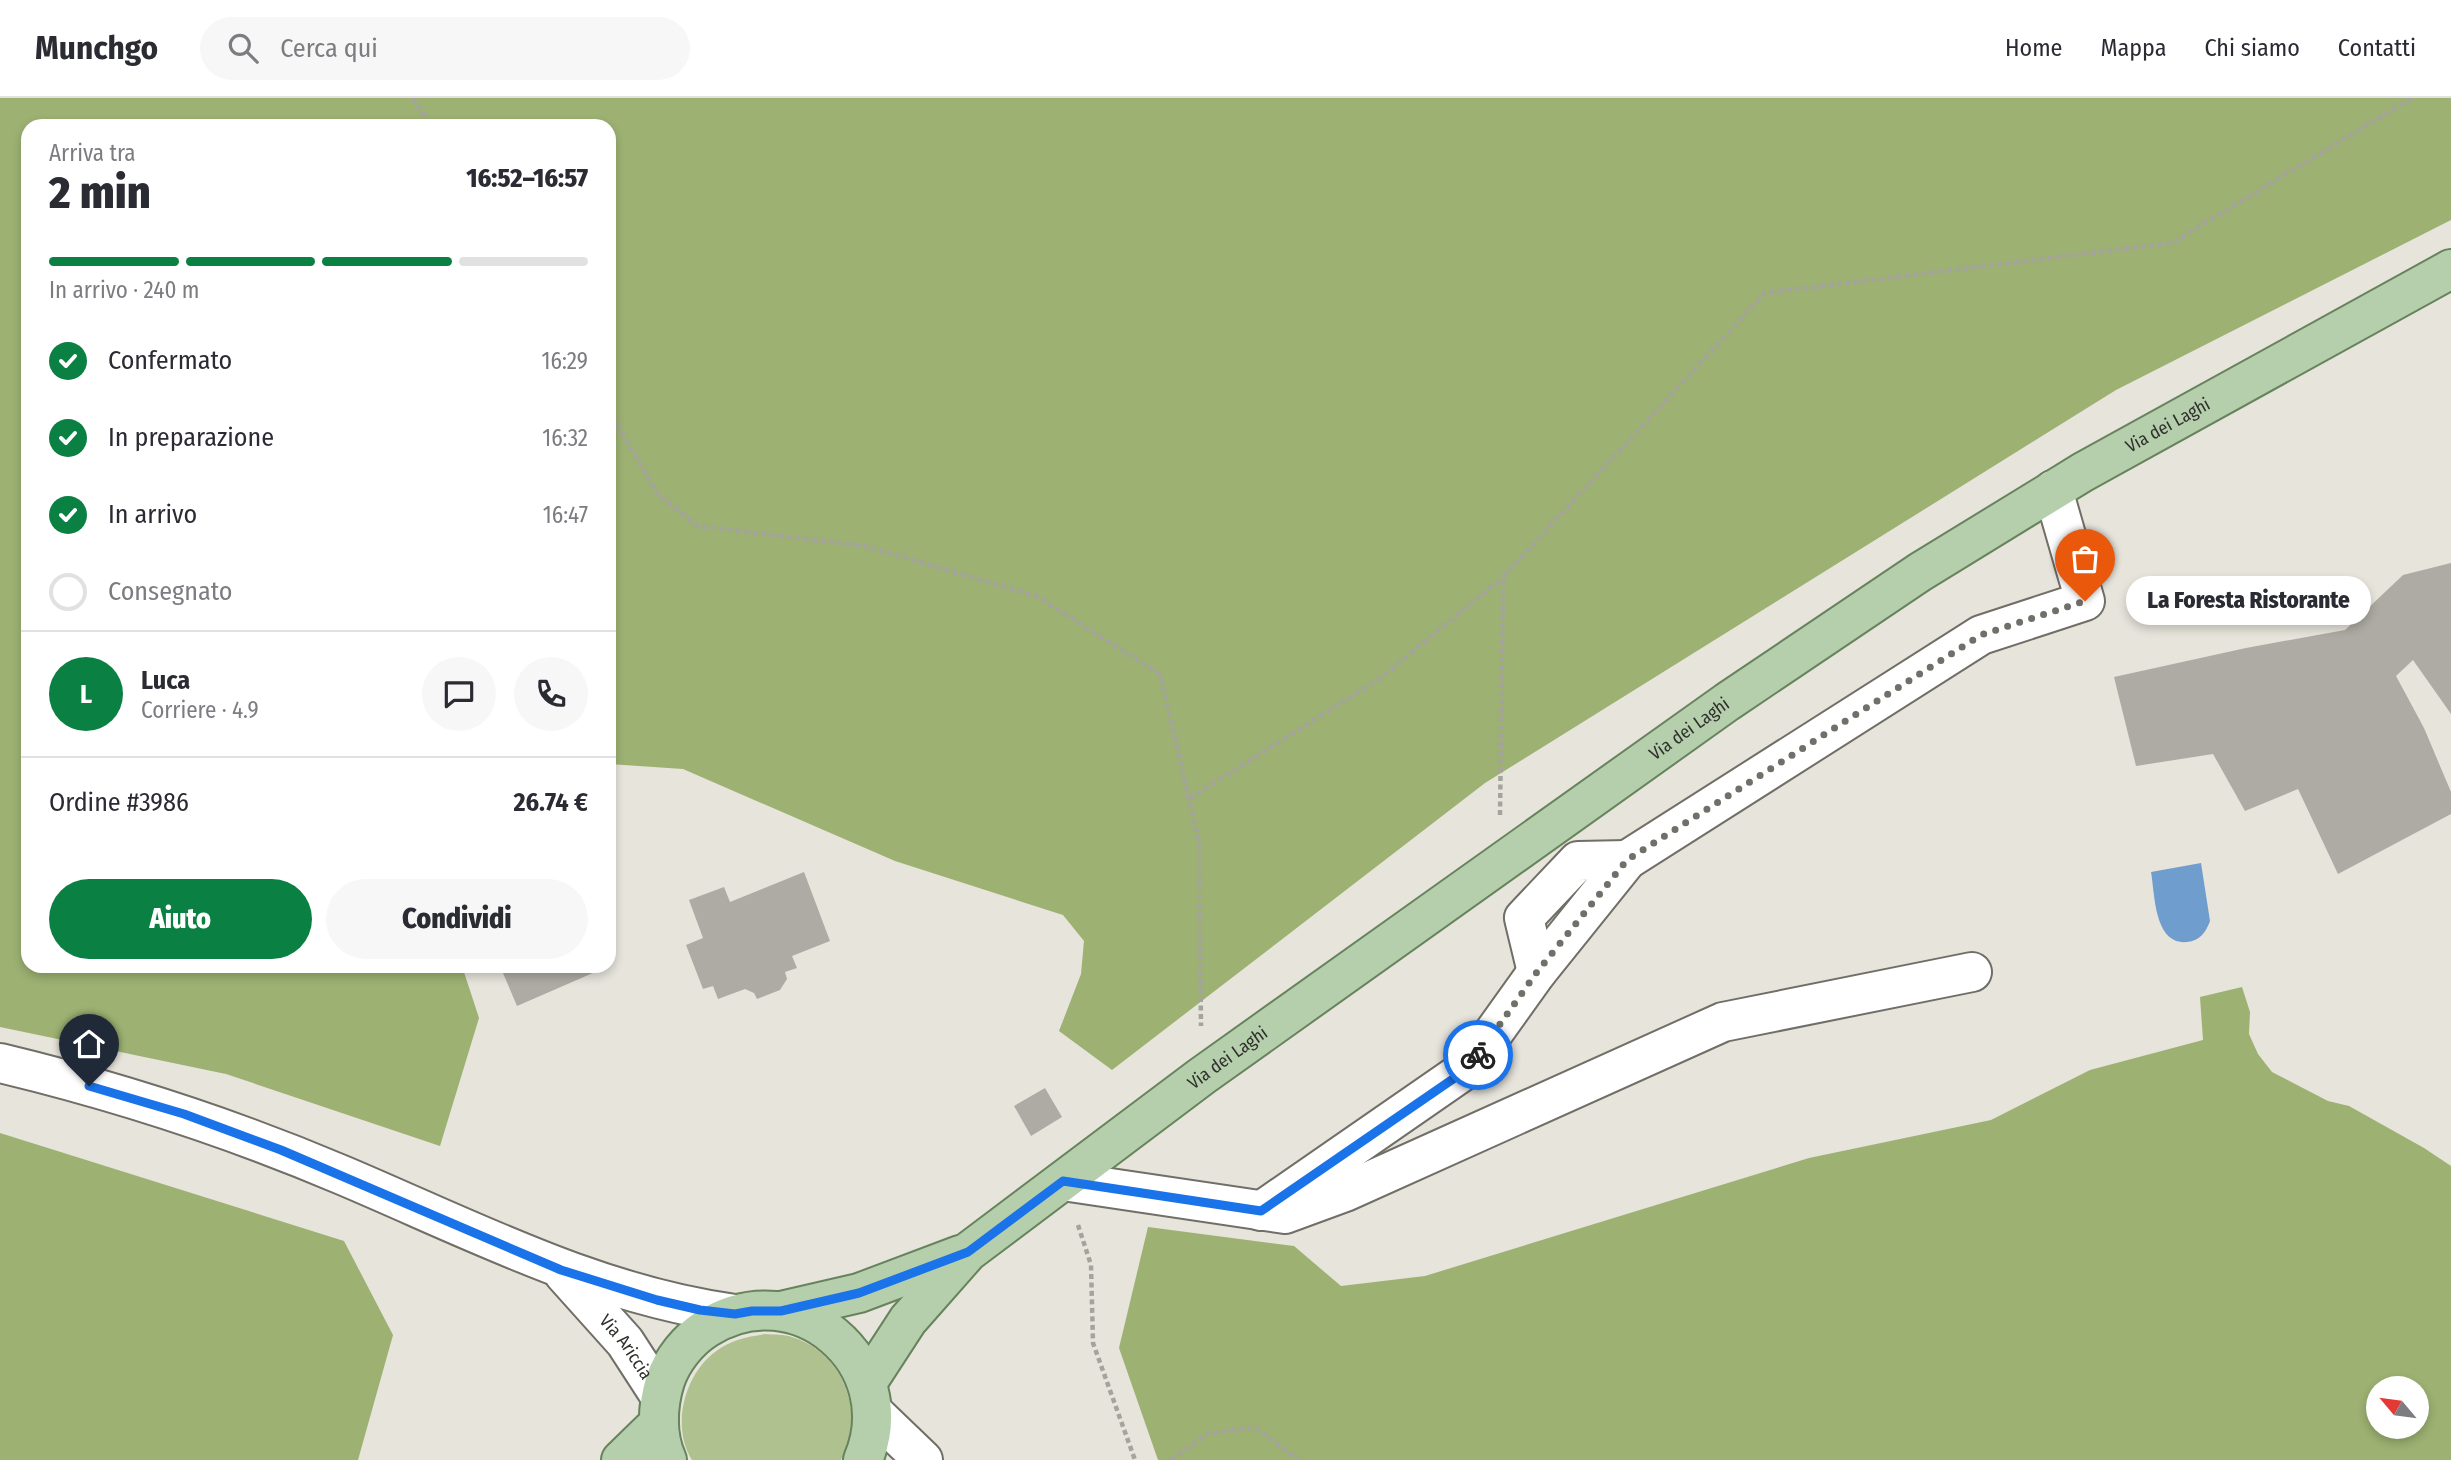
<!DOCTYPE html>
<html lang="it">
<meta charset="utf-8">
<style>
body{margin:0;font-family:"Fira Sans Condensed",sans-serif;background:#f7f7f7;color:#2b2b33;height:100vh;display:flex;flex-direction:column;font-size:26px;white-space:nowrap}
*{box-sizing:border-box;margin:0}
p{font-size:23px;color:#7c7c81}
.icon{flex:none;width:38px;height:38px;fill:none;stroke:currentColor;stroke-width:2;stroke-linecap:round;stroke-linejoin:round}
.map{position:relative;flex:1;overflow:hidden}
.details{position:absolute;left:21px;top:21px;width:595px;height:854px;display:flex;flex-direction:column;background:#fff;border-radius:21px;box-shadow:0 4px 10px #0003}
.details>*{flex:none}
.needle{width:46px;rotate:299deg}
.fabs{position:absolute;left:2366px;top:1278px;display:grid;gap:14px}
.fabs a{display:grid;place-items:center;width:63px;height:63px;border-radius:50%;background:#fff;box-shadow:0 4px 10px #0003;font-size:35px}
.pin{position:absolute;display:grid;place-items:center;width:60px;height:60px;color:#fff;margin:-72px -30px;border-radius:50% 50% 50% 0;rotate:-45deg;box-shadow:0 0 7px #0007}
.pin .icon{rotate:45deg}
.courier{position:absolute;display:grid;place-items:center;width:70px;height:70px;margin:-35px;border:5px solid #1a73e8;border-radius:50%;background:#fff;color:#222;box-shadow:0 2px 9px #0007}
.bubble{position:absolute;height:49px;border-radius:24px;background:#fff;box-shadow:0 4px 10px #0003;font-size:23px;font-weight:800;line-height:49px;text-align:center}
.summary em{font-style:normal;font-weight:800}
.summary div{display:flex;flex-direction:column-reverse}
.summary{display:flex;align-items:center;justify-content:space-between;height:119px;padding:0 28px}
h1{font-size:46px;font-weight:800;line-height:52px}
.bar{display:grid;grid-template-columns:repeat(4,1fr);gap:10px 7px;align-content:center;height:84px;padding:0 28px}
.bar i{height:9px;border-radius:5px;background:#e1e1e2}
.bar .on{background:#0b8043}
.bar p{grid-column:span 4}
.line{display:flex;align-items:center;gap:18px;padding:0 28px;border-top:2px solid #e1e1e2}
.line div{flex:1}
.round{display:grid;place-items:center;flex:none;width:74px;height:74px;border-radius:37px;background:#f7f7f7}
ol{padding:0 28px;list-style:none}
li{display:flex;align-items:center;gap:21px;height:77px}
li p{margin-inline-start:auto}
li .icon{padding:7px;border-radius:50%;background:#0b8043;color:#fff;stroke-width:4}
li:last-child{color:#7c7c81}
li i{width:38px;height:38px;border:4px solid #e1e1e2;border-radius:50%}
.primary-button{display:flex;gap:14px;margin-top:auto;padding:14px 28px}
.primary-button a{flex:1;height:80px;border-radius:42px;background:#0b8043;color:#fff;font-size:28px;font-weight:800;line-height:80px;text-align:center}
.primary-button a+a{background:#f7f7f7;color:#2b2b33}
header{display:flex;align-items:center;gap:42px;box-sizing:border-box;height:98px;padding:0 35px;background:#fff;border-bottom:2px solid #e1e1e2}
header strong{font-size:33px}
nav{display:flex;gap:38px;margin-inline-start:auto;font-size:24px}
.search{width:490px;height:63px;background:#f7f7f7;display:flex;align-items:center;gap:18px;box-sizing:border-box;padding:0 24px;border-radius:38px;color:#7c7c81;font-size:26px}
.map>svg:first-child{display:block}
</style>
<header>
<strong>Munchgo</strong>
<div class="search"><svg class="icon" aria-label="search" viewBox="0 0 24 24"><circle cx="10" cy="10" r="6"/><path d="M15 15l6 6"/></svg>Cerca qui</div>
<nav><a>Home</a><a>Mappa</a><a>Chi siamo</a><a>Contatti</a></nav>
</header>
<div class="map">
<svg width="2451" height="1362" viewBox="0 0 2451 1362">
<rect width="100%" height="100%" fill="#e6e4db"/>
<!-- green -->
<path fill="#b0c190" d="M765,1236C774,1237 784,1236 792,1239C843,1254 867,1317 841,1362H692C671,1329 684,1277 715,1254C730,1242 747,1239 765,1236Z"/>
<!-- forest -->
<g fill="#9cb172" fill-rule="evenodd">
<path d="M0,0H2451V122L2116,292L1485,685L1112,972L1059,933L1081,876L1084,843L1063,817L895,763L683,671L609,666V28H28V868H462L479,920L440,1048L226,976L0,929Z"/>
<path d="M2242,889L2250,914L2249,936L2258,956L2272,974L2328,1003L2349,1008L2424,1050L2451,1068V1362H1158L1119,1250L1148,1129L1294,1148L1341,1188L1425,1178L1809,1060L1991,1022L2090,972L2203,942L2200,899ZM2378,1290H2417V1328H2378Z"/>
<path d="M0,1035L344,1143L393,1237L358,1362H0Z"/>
</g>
<!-- water -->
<path fill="#6f9dce" d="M2201,765L2210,823C2206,834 2200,843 2187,844C2154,847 2155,796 2151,774Z"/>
<!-- building -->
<g fill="#adaba3">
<path d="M2451,465V616L2413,562L2396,578L2424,630L2451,694V716L2338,776L2298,691L2245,713L2213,656L2136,668L2114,579L2246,550L2345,532L2403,477Z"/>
<path d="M804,774L830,843L792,858L797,870L785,874L787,881L780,892L757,901L754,895L745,891L718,901L713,888L703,891L686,847L703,840L689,802L724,789L730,804Z"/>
<path d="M500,868H609L517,908Z"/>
<path d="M1045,990L1062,1019L1031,1038L1014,1008Z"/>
</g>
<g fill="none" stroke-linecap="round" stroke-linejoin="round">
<defs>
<g id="minor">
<path d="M1537,874L1524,820L1578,763L1627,762"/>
<path d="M0,965C117,993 231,1030 342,1077C470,1131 595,1197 735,1216"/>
<path d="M1063,1083L1285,1116L1345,1094L1723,924L1972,874"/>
<path d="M1261,1113L1469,969L1537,874L1627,762L1981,537L2085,503L2053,392"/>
<path id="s1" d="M564,1176L625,1244L660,1298"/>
<path d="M873,1314L923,1362"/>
</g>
<g id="major">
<path d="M781,1213L859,1195L960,1157"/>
<path id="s2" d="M867,1285L908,1222L968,1154L1202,978L1727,604L1920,474L2083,374L2451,171"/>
<path d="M621,1362L659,1325"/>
<path d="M667,1362C656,1338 657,1309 665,1283C672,1262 688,1242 707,1230C797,1173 904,1265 863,1362"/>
</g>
</defs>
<!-- minor casing -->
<use href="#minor" stroke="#706e66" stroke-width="42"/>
<!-- major casing -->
<use href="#major" stroke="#67835c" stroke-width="42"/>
<!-- path -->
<g stroke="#a4a39c" stroke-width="4.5" stroke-dasharray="5 3.5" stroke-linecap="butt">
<path d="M413,0L432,28"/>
<path d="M609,312L658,397L698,428L865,448L1036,498L1160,576L1199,744L1201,928"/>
<path d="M1190,700L1379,581L1502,480"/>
<path d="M1500,717L1503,479L1765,195L2172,145L2412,0"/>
<path d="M1078,1127L1091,1167L1093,1245L1135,1362"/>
<path d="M1171,1362L1207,1336L1254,1329L1299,1362"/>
</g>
<!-- minor -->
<use href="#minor" stroke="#fff" stroke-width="38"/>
<!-- major -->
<use href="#major" stroke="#b5cfad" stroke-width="38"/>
</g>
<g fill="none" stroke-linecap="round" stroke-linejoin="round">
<!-- done -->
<path stroke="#706f69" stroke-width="7" stroke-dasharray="0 12.6" d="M1478,957L1537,874L1627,762L1981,537L2085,503"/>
<!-- route -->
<path stroke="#1a73e8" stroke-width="9" d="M89,988L184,1016L281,1052L561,1172L657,1202L700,1212L735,1216L752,1213H781L859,1195L968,1154L1063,1083L1261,1113L1469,970L1478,957"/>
</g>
<g text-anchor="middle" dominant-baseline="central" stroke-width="7" stroke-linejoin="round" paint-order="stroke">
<!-- street labels -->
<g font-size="18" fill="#30302c" stroke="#fff">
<text stroke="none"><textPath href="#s2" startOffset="1624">Via dei Laghi</textPath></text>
<text stroke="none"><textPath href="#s2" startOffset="1057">Via dei Laghi</textPath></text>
<text stroke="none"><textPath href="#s2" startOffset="490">Via dei Laghi</textPath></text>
<text stroke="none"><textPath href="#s1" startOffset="96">Via Ariccia</textPath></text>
</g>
</g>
</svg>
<div class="fabs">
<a><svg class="needle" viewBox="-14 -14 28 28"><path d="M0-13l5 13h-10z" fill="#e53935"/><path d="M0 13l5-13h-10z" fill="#7c7c81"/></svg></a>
</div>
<div class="pin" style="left:2085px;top:503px;background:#ea580c"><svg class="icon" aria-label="bag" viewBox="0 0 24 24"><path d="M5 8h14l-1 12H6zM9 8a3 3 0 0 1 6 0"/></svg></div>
<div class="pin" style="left:89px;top:988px;background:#1f2937"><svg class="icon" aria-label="home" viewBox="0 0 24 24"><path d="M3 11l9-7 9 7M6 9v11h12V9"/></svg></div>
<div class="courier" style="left:1478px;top:957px"><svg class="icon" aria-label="bike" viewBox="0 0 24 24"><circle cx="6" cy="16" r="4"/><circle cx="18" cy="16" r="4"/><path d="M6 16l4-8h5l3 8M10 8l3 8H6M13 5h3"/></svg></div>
<div class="bubble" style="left:2126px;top:478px;width:245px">La Foresta Ristorante</div>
<section class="details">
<div class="summary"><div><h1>2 min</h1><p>Arriva tra</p></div><em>16:52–16:57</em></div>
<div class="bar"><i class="on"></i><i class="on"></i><i class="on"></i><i></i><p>In arrivo · 240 m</p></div>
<ol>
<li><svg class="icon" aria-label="check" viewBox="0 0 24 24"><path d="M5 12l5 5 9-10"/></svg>Confermato<p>16:29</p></li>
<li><svg class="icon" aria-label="check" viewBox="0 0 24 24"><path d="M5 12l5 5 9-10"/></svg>In preparazione<p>16:32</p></li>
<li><svg class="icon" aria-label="check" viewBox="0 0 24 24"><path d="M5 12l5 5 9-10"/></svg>In arrivo<p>16:47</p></li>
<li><i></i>Consegnato</li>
</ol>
<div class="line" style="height:126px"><b class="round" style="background:#0b8043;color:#fff">L</b><div><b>Luca</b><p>Corriere · 4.9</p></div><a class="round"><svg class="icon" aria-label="chat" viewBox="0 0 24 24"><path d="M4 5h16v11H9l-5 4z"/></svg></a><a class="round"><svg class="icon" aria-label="phone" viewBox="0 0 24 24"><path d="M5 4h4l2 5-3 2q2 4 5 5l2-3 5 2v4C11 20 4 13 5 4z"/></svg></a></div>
<div class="line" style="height:91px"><div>Ordine #3986</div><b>26.74 €</b></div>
<div class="primary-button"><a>Aiuto</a><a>Condividi</a></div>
</section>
</div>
